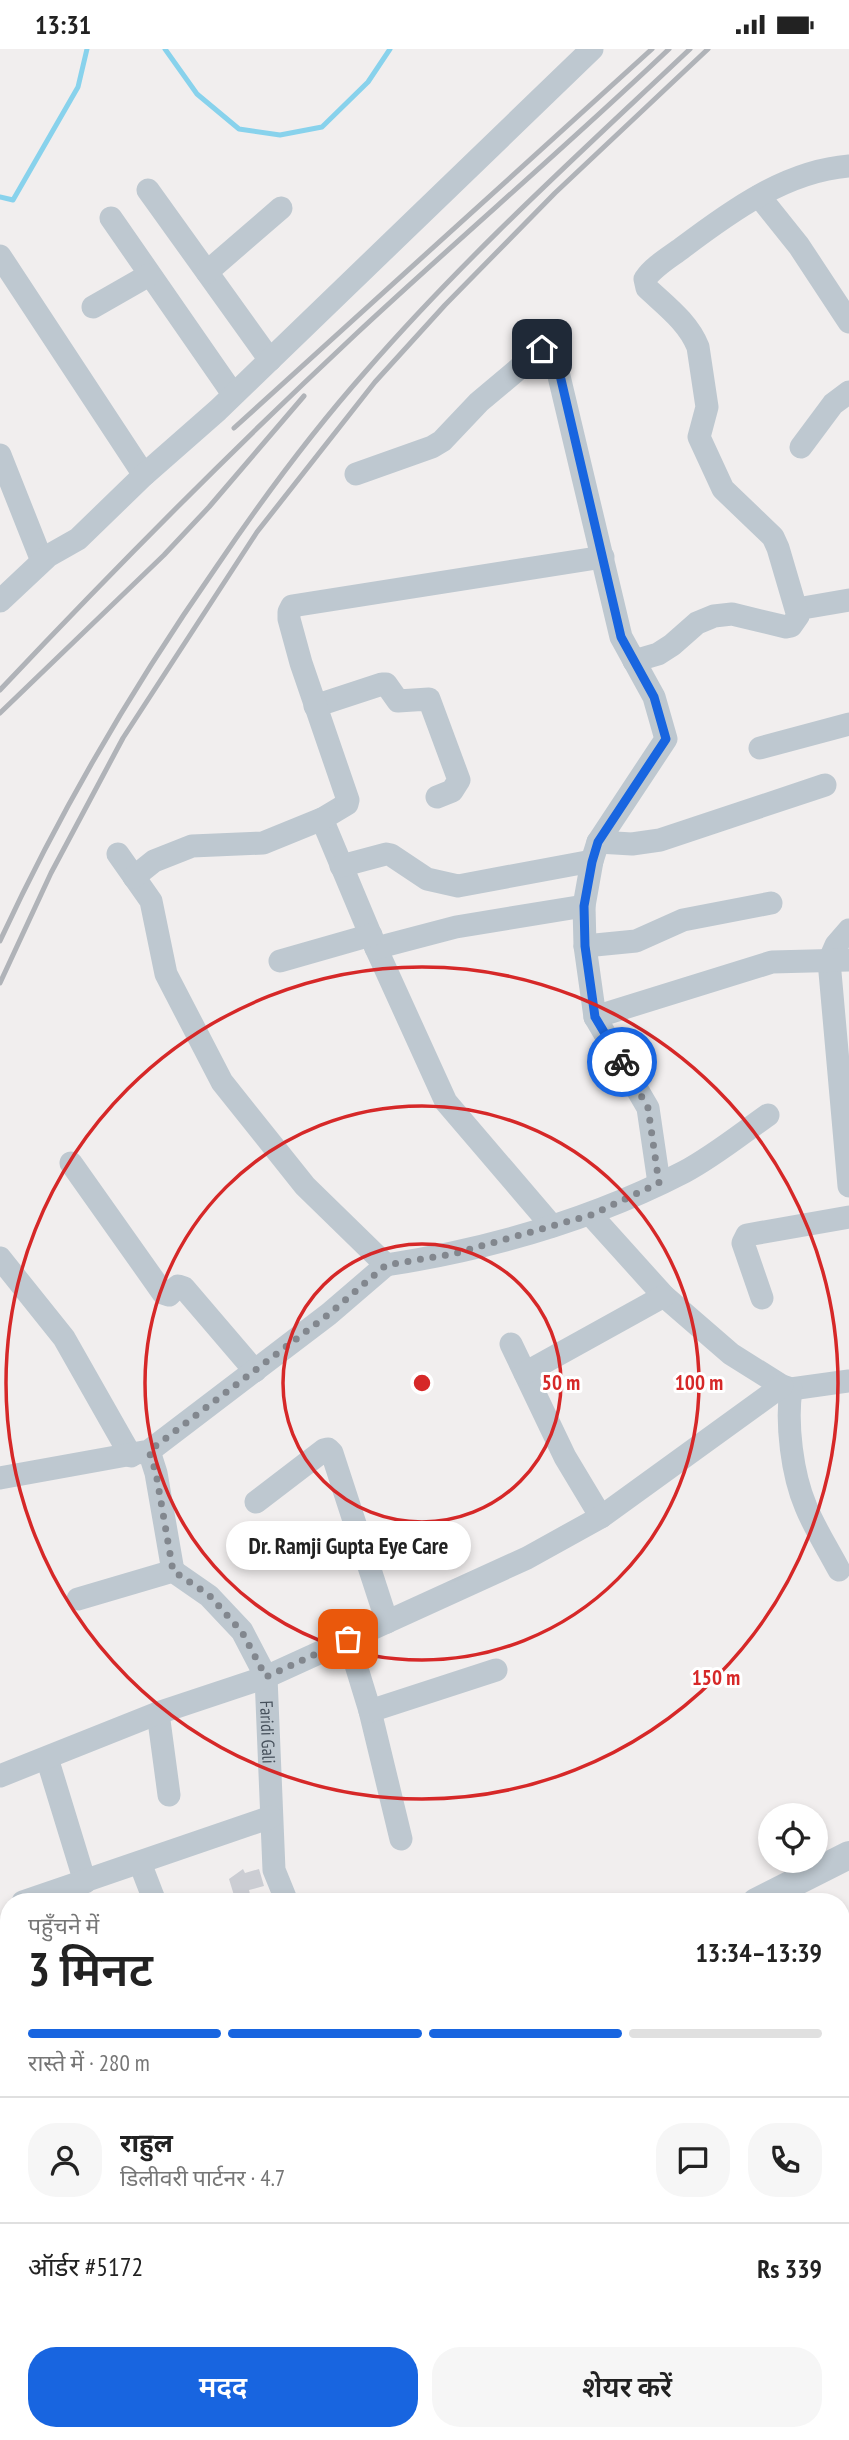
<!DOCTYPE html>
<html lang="hi">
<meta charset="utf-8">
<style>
body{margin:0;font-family:"PT Sans Narrow","Noto Sans Devanagari",sans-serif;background:#f6f6f6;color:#222;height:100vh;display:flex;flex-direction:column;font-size:26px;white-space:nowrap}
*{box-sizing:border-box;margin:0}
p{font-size:23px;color:#767676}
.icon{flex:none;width:38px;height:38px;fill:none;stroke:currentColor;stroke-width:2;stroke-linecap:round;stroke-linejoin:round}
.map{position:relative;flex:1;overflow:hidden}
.details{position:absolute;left:0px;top:1844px;width:850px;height:548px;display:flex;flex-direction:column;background:#fff;border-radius:28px 28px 0 0;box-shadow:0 4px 10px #0003}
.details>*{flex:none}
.fabs{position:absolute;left:758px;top:1754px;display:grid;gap:14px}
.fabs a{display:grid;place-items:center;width:70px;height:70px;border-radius:50%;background:#fff;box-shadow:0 4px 10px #0003;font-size:35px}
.pin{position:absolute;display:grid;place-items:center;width:60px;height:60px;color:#fff;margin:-30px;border-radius:14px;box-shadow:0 4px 10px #0006}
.courier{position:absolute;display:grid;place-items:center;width:70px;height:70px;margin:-35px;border:5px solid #1865e0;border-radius:50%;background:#fff;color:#222;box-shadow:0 2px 9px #0007}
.bubble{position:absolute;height:49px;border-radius:24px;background:#fff;box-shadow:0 4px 10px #0003;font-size:23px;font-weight:600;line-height:49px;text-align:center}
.headline em{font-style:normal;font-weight:600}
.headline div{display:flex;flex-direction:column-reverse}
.headline{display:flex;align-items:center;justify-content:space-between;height:119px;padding:0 28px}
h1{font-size:46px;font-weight:600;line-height:52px}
.bar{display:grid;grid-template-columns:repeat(4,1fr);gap:10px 7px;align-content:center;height:84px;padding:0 28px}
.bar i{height:9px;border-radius:5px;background:#e0e0e0}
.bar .current{background:#1865e0}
.bar p{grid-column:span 4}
.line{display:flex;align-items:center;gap:18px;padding:0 28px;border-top:2px solid #e0e0e0}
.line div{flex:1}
.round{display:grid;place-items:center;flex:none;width:74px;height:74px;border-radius:28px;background:#f6f6f6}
.cta{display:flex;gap:14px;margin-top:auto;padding:14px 28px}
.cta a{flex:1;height:80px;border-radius:28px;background:#1865e0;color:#fff;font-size:28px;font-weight:600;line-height:80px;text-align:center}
.cta a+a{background:#f6f6f6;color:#222}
.status{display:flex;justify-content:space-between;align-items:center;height:49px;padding:0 35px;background:#fff;direction:ltr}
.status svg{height:19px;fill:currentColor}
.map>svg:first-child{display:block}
</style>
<div class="status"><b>13:31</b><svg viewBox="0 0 49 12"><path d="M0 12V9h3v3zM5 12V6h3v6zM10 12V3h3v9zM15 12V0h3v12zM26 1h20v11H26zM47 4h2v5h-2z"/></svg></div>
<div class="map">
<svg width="849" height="2391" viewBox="0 0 849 2391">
<rect width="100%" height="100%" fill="#f1eeee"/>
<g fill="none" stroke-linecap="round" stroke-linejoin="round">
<!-- stream -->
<g stroke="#88d2ec" stroke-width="5">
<path d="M165,0L197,45L239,80L280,86L322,78L368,33L390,0"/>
<path d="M0,148L13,151L78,38L87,0"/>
</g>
</g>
<!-- building -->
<path fill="#cbcdd3" d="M243,1820L245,1824L259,1820L264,1837L249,1841L252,1853H236L229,1830Z"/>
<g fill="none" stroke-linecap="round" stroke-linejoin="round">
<!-- service -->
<g stroke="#bec8d0" stroke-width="10">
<path d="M434,2384L437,2391"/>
<path d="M103,2391L123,2384"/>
<path d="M626,2391L627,2384"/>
</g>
<!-- minor -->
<g stroke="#bec8d0" stroke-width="23">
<path d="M148,141L270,311"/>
<path d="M759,147L799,197L849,273"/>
<path d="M111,169L233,345"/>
<path d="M0,207L144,426"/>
<path d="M207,223L281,159"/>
<path d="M93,258L149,226"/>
<path d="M801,398L833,355L849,343"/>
<path d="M0,406L42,512"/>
<path d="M356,425L432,398L442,392L479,353L542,300L547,299L553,302L621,588L654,648L666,690L598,793L592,812L584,857L585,897L595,968L648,1059L659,1134"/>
<path d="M0,552L48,507L78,490L144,426L218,361L592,0"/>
<path d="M797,560L849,551"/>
<path d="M634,612L658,605L672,596L697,574L714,567L732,565L786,578L791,577L798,567L778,499L773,488L723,440L699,388L707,358L698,298C688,273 666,257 647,239L645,230C654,217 670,208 682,199C731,162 786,122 849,117"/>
<path d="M315,657L382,635H386L398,652L429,650L459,731L452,742L437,748"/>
<path d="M760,699L849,675"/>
<path d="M322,770L376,899L446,1053L552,1177"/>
<path d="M598,793L632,795L660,791L825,736"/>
<path d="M118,805L151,852L166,925L222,1033L305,1137L386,1216C489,1200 591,1171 684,1123C714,1107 741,1085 768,1066"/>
<path d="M341,817L386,805L391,806L427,830L458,837L592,812"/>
<path d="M134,828L154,812L192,797L263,794L322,770L347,755L348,751L301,614L289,570V563L292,557L603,508"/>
<path d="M849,881L836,896L829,912L849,1137"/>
<path d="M585,897L636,892L683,871L771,854"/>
<path d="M376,899L456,878L584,857"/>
<path d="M280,912L371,886"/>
<path d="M595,968L772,913L849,911"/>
<path d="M71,1114L163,1244L169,1246L178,1237L184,1239L255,1322"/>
<path d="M591,1166L664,1247L731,1305L782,1337L791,1340L849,1332"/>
<path d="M0,1209L64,1289L131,1407"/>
<path d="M762,1249L743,1194L747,1186L849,1168"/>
<path d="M511,1295L565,1408L601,1468"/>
<path d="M525,1324L664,1247"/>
<path d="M791,1340C786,1375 792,1425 806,1458C815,1480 828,1500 839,1521"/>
<path d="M149,1402L156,1424L173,1522"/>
<path d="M0,1429L149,1402L329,1265L386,1216"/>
<path d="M256,1453L324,1401L328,1400L332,1404L387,1573"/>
<path id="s1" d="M78,1550L173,1522L209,1547L242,1582L266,1628L274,1821L287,1853"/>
<path d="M348,1590L370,1662L401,1790"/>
<path d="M370,1662L496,1621"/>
<path d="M158,1664L169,1746"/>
<path d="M47,1709L85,1833"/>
<path d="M0,1727L158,1664L266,1628L527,1509L601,1468L782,1337"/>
<path d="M140,1814L155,1853"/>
<path d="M23,1853L271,1768"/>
<path d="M0,1908L9,1906"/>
<path d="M842,2098L849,2118"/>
<path d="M0,2205L9,2201"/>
<path d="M0,2252L9,2248"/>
<path d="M842,2266L849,2264"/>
<path d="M771,2384L773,2391"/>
<path d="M811,2384L813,2391"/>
</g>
<!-- tertiary -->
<g stroke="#bec8d0" stroke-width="28">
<path d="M756,1853L849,1806"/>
<path d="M0,2233L9,2229"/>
</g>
<!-- rail -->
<g stroke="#b0b3b8" stroke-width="5">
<path d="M234,379L652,0"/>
<path d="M0,641C115,519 233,400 356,285C459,189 567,97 669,0"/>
<path d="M0,664L164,506L209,458L304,347"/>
<path d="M0,892C61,760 134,636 217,517C263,449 312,383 366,322C466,207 579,105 690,0"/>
<path d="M0,934L51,824L123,689L257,483L375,333L445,256L555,144L708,0"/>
</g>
</g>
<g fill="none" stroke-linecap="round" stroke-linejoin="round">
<!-- done -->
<path stroke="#82878e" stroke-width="7" stroke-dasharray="0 12.6" d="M348,1590L266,1628L242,1583L209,1546L173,1522L156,1424L149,1402L329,1265L386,1216L453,1205L591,1166L659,1134L648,1059L622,1013"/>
<!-- route -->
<path stroke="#1865e0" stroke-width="9" d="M542,300L547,299L553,302L556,309L621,588L654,648L666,690L598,793L592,813L584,857L585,897L595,968L622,1013"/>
</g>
<!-- distance rings -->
<g fill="none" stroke="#d62828" stroke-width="3.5">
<circle cx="422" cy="1334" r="139"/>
<circle cx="422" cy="1334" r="277"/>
<circle cx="422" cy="1334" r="416"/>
</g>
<g text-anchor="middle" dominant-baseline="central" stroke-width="6" stroke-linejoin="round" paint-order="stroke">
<!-- street labels -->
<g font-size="18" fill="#46505b" stroke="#fff">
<text stroke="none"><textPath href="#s1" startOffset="298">Faridi Gali</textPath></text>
</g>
</g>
<circle cx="422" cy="1334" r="10" fill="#d62828" stroke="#fff" stroke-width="3.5"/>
<g font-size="21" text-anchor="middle" font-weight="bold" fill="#d62828" stroke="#fff" stroke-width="6" stroke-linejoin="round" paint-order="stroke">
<text x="561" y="1341">50 m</text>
<text x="699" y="1341">100 m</text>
<text x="716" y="1636">150 m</text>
</g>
</svg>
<div class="fabs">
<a><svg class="icon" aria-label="locate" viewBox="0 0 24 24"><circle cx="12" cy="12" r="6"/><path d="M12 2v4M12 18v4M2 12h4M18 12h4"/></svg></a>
</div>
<div class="pin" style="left:348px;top:1590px;background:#ea580c"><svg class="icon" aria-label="bag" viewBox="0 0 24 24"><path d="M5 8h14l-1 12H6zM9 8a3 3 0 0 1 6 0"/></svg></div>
<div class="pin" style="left:542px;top:300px;background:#1f2937"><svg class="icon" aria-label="home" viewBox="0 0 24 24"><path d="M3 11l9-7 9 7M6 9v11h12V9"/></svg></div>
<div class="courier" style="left:622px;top:1013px"><svg class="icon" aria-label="bike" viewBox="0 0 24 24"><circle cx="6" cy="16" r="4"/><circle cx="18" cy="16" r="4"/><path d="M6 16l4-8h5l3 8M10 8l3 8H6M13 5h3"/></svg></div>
<div class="bubble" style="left:226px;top:1472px;width:245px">Dr. Ramji Gupta Eye Care</div>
<section class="details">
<div class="headline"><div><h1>3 मिनट</h1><p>पहुँचने में</p></div><em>13:34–13:39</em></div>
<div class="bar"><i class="current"></i><i class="current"></i><i class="current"></i><i></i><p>रास्ते में · 280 m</p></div>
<div class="line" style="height:126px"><a class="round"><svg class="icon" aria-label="person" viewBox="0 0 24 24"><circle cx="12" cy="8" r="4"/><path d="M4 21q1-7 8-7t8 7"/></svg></a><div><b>राहुल</b><p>डिलीवरी पार्टनर · 4.7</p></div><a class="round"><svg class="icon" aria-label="chat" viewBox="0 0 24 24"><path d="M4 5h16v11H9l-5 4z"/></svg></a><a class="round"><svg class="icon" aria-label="phone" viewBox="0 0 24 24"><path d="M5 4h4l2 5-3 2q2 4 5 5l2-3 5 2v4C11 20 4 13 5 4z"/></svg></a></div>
<div class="line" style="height:91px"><div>ऑर्डर #5172</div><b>Rs 339</b></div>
<div class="cta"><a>मदद</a><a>शेयर करें</a></div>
</section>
</div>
